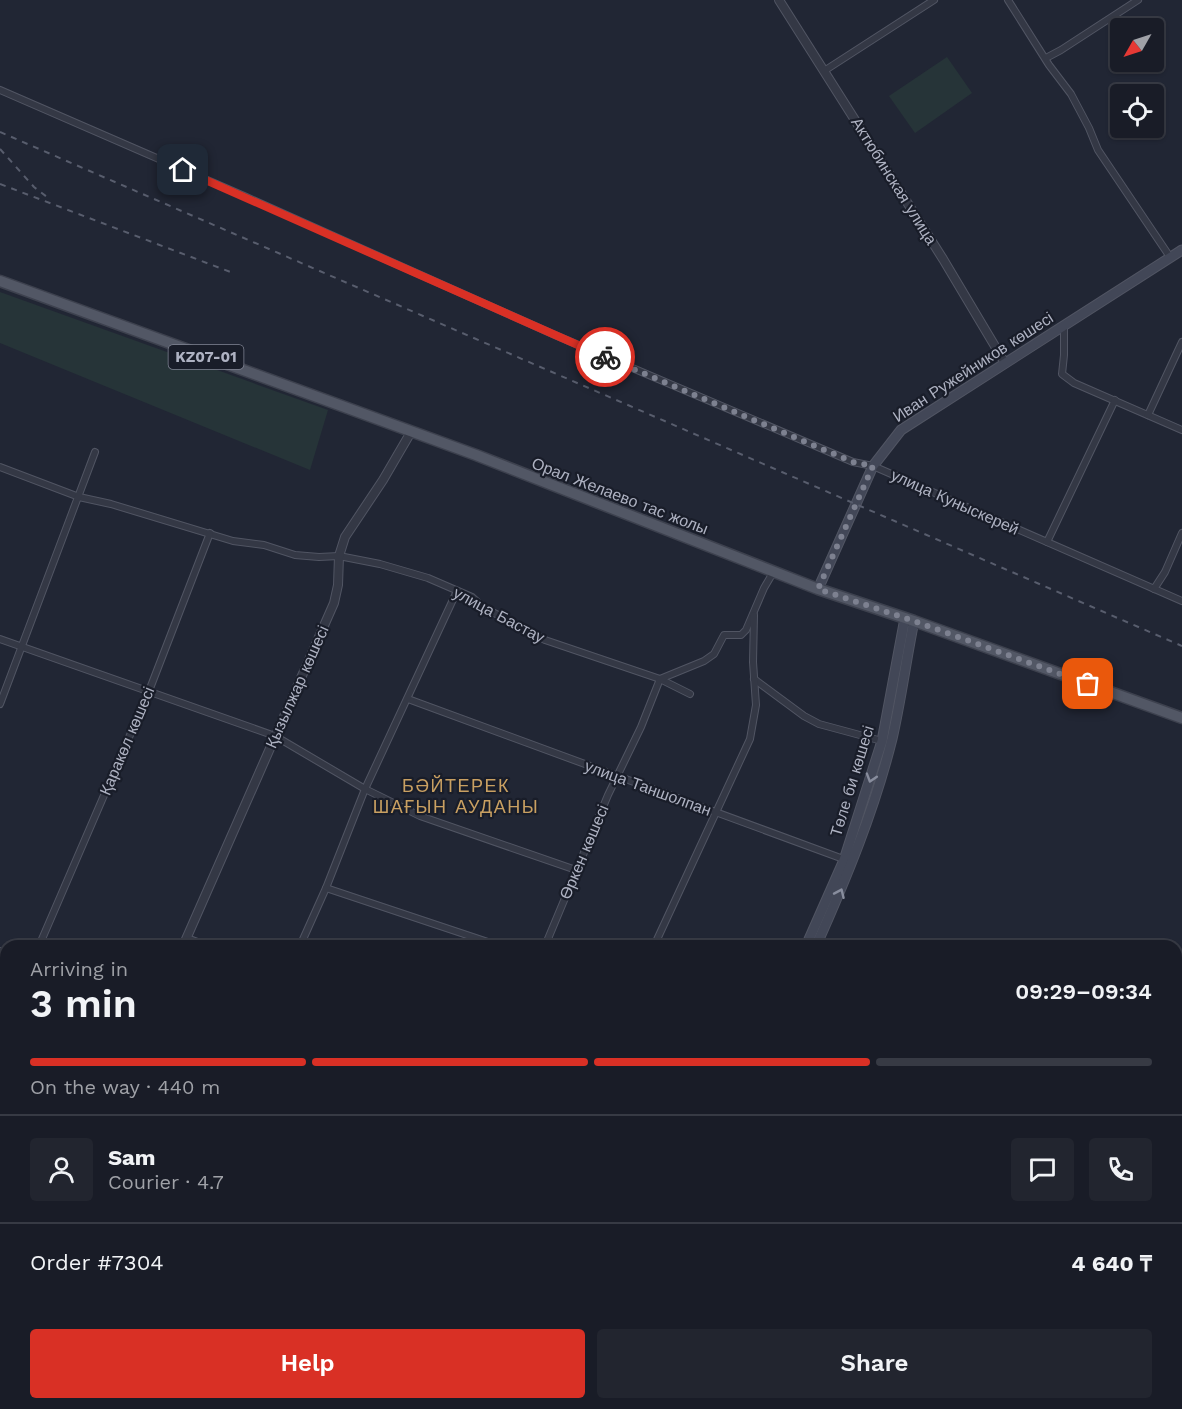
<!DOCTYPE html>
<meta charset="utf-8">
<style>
body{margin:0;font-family:"Work Sans",sans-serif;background:#22252f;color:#f1f3f6;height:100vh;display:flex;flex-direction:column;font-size:22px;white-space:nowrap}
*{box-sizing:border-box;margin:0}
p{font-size:20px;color:#9fa1a7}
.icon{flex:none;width:33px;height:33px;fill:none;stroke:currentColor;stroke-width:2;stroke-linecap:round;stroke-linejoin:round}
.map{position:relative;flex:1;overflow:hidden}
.sheet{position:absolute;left:0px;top:940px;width:1182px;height:470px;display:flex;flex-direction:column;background:#191c27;border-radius:18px 18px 0 0;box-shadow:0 2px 4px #0004,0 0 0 2px #373a44}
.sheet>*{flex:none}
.needle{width:39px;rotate:231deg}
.tools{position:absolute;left:1110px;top:18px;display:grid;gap:12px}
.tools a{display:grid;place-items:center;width:54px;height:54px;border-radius:6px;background:#191c27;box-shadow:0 2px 4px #0004,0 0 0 2px #373a44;font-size:30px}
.pin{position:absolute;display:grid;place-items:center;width:51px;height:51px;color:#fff;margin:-26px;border-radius:12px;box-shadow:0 3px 9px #0006}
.courier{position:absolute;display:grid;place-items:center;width:60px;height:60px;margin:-30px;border:4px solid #d93025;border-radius:50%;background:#fff;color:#222;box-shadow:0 2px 8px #0007}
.summary em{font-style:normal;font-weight:600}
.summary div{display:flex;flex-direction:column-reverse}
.summary{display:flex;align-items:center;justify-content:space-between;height:102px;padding:0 30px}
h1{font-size:39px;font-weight:600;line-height:45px}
.bar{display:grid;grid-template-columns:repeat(4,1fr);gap:9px 6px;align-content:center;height:72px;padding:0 30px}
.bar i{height:8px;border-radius:4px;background:#373a44}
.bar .on{background:#d93025}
.bar p{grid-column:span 4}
.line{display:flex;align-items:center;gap:15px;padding:0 30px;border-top:2px solid #373a44}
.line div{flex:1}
.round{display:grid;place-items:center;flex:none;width:63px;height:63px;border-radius:6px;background:#22252f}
.button{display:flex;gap:12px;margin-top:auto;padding:12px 30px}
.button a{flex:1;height:69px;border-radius:6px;background:#d93025;color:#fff;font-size:24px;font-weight:600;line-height:69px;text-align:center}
.button a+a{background:#22252f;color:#f1f3f6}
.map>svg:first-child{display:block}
</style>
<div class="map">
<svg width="1182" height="1409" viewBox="0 0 1182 1409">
<rect width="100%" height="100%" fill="#212634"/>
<!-- medical -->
<path fill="#312e39" d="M30,1404H144L141,1409H28Z"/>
<!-- green -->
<g fill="#263438">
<path d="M947,57L972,93L915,133L889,96Z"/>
<path d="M0,292L328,410L310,470L0,343Z"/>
<path d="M895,694H896C886,748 870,799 852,851H850L885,742Z"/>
</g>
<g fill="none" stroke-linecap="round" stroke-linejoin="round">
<defs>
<g id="minor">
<path d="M1008,0L1049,65L1071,94L1089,128L1098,150L1170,257"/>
<path d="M1046,58L1061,50L1138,0"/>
<path d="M824,71L934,0"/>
<path d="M0,90L244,196L555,335L853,462L873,466L1182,601"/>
<path d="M1064,325V355L1062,374L1074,383L1182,430"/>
<path d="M1148,415L1182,342"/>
<path d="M0,467L79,497L111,504L233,541L264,545L295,555L319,557L339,556L380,564L428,578L472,597L483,607L545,640L660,679L690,694"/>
<path d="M1047,542L1115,400"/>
<path d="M1154,589L1165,572L1182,533"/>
<path d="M0,639L275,736L365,789L420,816L576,870"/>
<path d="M754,679L804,716L819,724L882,741"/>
<path d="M408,699L846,860"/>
<path d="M0,704L95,452"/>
<path d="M326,888L500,946"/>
<path d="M187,938L208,946"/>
<path d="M39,946L149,691L210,533"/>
<path d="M300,946L326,888L365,789L457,591"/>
<path d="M545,946L608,795L641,727L660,679L704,661L714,654L724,635H741L746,630L764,588L774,571"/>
<path d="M654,946L750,739L756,705L753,662L754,615"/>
<path d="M0,1035L6,1021"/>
<path d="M1176,1124L1182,1127"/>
<path d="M1176,1143L1182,1145"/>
<path d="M0,1302L6,1305"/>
</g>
<g id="tertiary">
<path d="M779,0L943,259L1005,363"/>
<path d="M183,946L334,603L338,585L339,556L345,537L383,480L411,432"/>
<path d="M0,952L6,955"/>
<path d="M0,1398L6,1384"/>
</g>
<g id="secondary">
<path d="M818,589L873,466L901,430L1182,250"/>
<path d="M806,946L844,860L882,741L905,618"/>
<path d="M816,946C846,879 874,811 892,739C901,700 906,660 914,621"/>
<path d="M749,1404L760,1409"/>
<path d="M767,1404L779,1409"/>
<path d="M586,1409L589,1404"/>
<path d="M595,1409L598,1404"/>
</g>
<path id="primary" d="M0,281L476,455L818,589L914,621L1182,718"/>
</defs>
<!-- minor casing -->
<use href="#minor" stroke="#515563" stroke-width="8"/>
<!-- tertiary casing -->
<use href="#tertiary" stroke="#515563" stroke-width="10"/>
<!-- secondary casing -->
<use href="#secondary" stroke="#515563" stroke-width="11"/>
<!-- primary casing -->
<use href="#primary" stroke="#3d414e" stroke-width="13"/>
<!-- minor -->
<use href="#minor" stroke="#343845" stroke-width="6"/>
<!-- tertiary -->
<use href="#tertiary" stroke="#343845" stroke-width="8"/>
<!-- secondary -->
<use href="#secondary" stroke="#424757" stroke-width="9"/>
<!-- primary -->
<use href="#primary" stroke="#525765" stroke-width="10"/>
<!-- rail -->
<g stroke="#585d6d" stroke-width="2" stroke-dasharray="6 6" stroke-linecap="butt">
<path d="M0,132L1182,646"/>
<path d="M0,149L34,187L47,197"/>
<path d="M0,184L233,273"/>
</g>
</g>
<!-- one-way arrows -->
<defs><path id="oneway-chevron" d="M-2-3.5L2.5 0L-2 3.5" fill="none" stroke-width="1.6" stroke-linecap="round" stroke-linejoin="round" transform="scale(1.5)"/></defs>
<g stroke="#888d9d">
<use href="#oneway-chevron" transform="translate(871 778) rotate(107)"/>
<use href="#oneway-chevron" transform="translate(840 893) rotate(-66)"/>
</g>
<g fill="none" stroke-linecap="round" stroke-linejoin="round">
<!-- done -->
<path stroke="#7d8190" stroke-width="6" stroke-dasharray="0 10.8" d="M605,357L853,462L873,466L818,589L914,621L1088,684"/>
<!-- route -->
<path stroke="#d93025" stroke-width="8" d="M183,170L605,357"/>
</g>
<g text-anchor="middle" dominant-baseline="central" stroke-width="4.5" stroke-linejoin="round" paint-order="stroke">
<!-- shield labels -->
<rect fill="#191d29" stroke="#818594" stroke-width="1.5" x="168.5" y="345" width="75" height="24" rx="4.5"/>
<g font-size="15" font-weight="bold" fill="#aeb2c2">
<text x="206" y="357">KZ07-01</text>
</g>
<!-- street labels -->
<g font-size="16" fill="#aeb2c2" stroke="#191d29">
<text transform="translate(894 181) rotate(58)">Актюбинская улица</text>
<text transform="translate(973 367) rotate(-33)">Иван Ружейников көшесі</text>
<text transform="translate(620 496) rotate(21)">Орал Желаево тас жолы</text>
<text transform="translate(955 502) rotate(24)">улица Куныскерей</text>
<text transform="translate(499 615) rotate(28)">улица Бастау</text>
<text transform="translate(297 687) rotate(-66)">Қызылжар көшесі</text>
<text transform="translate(127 741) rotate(-67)">Қаракөл көшесі</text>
<text transform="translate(852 781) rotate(-73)">Төле би көшесі</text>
<text transform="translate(648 788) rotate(20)">улица Таншолпан</text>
<text transform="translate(584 852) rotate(-67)">Өркен көшесі</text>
</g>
<!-- neighbourhood labels -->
<g font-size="18" letter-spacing="1.5" fill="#c9a062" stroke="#191d29">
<text x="456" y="785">БӘЙТЕРЕК<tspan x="456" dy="21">ШАҒЫН АУДАНЫ</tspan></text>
</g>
</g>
</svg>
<div class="tools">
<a><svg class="needle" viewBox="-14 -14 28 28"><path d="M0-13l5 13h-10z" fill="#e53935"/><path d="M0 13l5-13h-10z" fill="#9fa1a7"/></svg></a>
<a><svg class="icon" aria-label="locate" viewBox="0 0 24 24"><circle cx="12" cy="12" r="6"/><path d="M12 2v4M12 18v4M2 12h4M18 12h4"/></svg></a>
</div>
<div class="pin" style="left:1088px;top:684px;background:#ea580c"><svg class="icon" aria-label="bag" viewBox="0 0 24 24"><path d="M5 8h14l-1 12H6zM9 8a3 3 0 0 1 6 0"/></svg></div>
<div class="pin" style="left:183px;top:170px;background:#1f2937"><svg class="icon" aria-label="home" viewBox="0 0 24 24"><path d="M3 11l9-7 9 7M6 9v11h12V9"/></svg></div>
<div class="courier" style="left:605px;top:357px"><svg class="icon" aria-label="bike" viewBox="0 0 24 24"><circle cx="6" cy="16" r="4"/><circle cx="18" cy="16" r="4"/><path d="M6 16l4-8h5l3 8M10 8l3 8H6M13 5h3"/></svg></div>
<section class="sheet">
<div class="summary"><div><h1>3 min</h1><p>Arriving in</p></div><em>09:29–09:34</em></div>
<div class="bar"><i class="on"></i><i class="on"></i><i class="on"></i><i></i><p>On the way · 440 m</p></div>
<div class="line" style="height:108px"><a class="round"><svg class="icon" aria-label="person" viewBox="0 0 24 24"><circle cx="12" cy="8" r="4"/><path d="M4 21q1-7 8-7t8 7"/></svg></a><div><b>Sam</b><p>Courier · 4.7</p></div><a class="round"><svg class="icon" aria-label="chat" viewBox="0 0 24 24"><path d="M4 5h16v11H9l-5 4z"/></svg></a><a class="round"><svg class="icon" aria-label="phone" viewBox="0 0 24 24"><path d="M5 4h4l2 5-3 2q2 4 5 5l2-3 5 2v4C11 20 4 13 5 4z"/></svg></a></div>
<div class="line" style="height:78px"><div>Order #7304</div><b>4 640 ₸</b></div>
<div class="button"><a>Help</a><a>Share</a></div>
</section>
</div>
